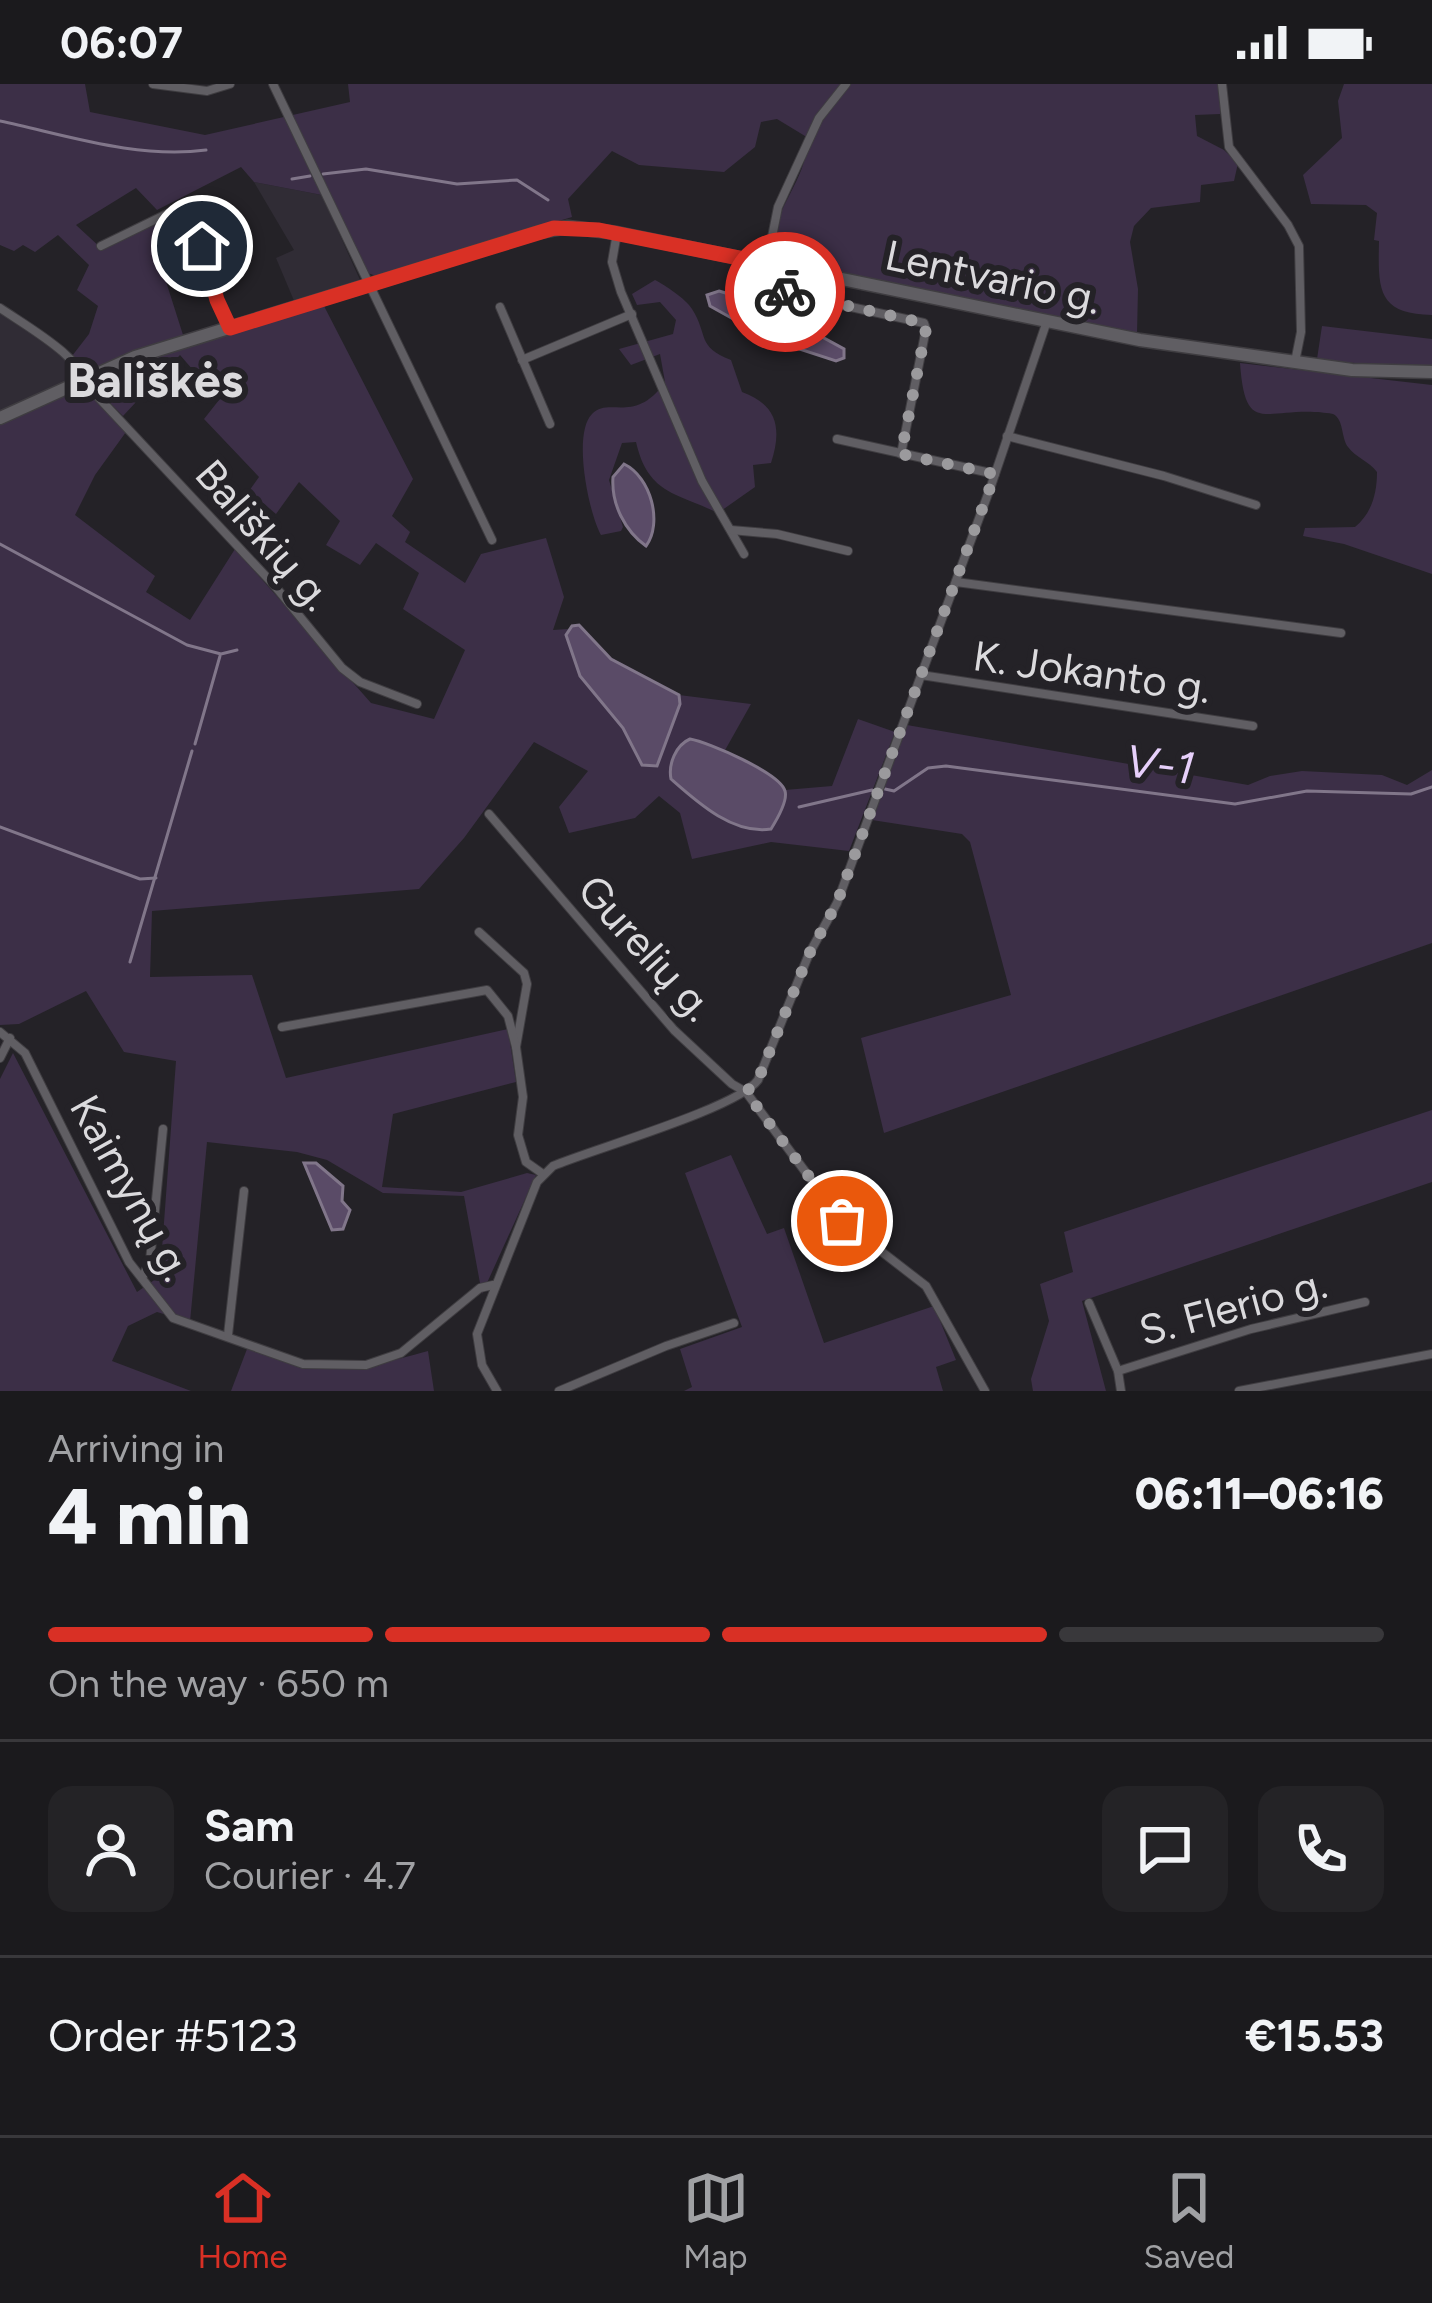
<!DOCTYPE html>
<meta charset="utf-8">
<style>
body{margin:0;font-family:Figtree,sans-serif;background:#242326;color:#f1f3f6;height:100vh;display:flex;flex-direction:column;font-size:45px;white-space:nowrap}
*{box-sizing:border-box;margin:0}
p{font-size:39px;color:#a0a1a4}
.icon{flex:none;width:66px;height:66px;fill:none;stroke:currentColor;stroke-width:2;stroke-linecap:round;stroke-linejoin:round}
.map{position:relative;height:1307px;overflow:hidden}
.drawer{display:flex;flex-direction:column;background:#1b1a1d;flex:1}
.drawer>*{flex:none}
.pin{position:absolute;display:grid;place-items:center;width:102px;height:102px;color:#fff;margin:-51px;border:6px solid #fff;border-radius:50%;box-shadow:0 3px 12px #0007}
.courier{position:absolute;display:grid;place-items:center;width:120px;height:120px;margin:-60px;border:9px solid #d93025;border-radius:50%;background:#fff;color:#222;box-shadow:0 3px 15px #0007}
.headline em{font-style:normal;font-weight:800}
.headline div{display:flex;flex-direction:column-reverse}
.headline{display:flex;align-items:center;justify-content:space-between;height:204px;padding:0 48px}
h1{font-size:78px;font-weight:800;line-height:90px}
.bar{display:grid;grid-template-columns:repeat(4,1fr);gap:18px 12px;align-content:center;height:144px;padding:0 48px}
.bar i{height:15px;border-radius:9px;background:#39383b}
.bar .active{background:#d93025}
.bar p{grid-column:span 4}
.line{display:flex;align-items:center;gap:30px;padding:0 48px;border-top:3px solid #39383b}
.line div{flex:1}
.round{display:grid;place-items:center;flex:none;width:126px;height:126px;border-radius:24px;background:#242326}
.status{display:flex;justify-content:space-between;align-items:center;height:84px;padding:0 60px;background:#1b1a1d;direction:ltr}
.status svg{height:33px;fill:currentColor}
.tabs{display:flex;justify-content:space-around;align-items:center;height:168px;border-top:3px solid #39383b;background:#1b1a1d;font-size:33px;color:#a0a1a4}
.tabs a{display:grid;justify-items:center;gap:6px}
.tabs .active{color:#d93025}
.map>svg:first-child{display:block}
</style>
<div class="status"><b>06:07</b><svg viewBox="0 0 49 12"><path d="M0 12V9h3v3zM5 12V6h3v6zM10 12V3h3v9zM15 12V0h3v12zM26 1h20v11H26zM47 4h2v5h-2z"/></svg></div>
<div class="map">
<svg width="1432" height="1307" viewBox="0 0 1432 1307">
<rect width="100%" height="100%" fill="#242227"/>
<!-- built -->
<g fill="#302c35">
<path d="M254,98L322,111L360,196L295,219L276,174L294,166Z"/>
<path d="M0,227L72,272L89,288L0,329Z"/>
</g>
<!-- green -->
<g fill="#3c2f47">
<path d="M0,0H85L90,28L205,51L350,18L348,0H1220V30L1195,31L1197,52L1224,66L1238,79L1234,97L1201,101L1200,118L1151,124L1134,142L1130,158L1138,205L1137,250L784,176C751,143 816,94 805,52L777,35L761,38L755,63L724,88L639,81L612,67L568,115L572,133L376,192L368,189L329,109L322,111L254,98L241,83L157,126L136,104L76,141L101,164L175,126L187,137L162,185L184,254L89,288L72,272L89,250L98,222L77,206L89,181L58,151L35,168L23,161L14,167L0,161Z"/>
<path d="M1344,0H1432V231C1377,230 1378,205 1379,157L1374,156L1377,129L1366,121L1311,120L1303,91L1342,54L1338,17Z"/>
<path d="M655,196C665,201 686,215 692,225C709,252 696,262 731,276L742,308C778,321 782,345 771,379L753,381L755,403L718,429C678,409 648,411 636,358L622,359L609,396L623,443L621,447L601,451C589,430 572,350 592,330C609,312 635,341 665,298L660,270L631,281L619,265L673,250L676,236L660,218L637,221L632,210Z"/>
<path d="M324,222L413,395L392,432L410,448L405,458L465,499L481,470L546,454L564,513L553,546L568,545L566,551L580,592L623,644L638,676L681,616L679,611L751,620L724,668L696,655L785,713V706L832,702L858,635L895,648L849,767L771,758L692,775L680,729L659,712L635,734L569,749L559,723L588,687L534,658L464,754L419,805L152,827L150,893L252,891L286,994L508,945L516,998L393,1030L382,1103L461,1108L527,1089L536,1091L482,1210L464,1112L383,1109L327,1076L297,1068L207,1058L190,1238L157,1228L128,1242L112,1277L191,1307H0V995L13,969L137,1208L160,1192L176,977L124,968L86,907L19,940L0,941V340L87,301L126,348L95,391L75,431L155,492L146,508L190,536L235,465L371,619L434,635L465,566L403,525L419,489L376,459L360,481L326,461L340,437L299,398L276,430L249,407L259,393L204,335L219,316L180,271L123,332L101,310L96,295L147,274Z"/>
<path d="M1322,242L1432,255V281H1373L1317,275Z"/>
<path d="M1240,279L1432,301V490L1344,460L1303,452L1305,444L1355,443C1372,429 1377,409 1377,388C1369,377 1356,374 1348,363C1341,354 1344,335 1333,330C1331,329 1316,328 1314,328C1262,326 1245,349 1240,279Z"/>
<path d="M907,641L1248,701L1270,692L1302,687L1382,691L1407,701L1432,686V859L884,1049L861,954L1011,911L970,758L962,750L872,736Z"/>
<path d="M1432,1026V1098L1082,1217L1106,1307H1033L1031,1295L1049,1237L1040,1200L1073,1188L1064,1148Z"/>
<path d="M731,1071L767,1150L784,1144L824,1259L934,1222L956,1276L936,1283L943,1307H684L692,1303L680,1265L742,1243L685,1089Z"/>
<path d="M247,1265C329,1291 346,1290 428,1267L434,1307H231Z"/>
</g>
<!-- water -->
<g fill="#5a4b67" stroke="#81768a" stroke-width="3">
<path d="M719,207L759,219V239L744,241L710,222L707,211Z"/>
<path d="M790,246L822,253L844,265V274L836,277L778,258L780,250Z"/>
<path d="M624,380C651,393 663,439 646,462C625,447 611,420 613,393Z"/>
<path d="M579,541L611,575L679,611L680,620L657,682L642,681L623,644L580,592L566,551L572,542Z"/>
<path d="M690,655C708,658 780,689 785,707C788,717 776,737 771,745C733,751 697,718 671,695C668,680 676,661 690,655Z"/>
<path d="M304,1079H316L343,1102L342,1117L350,1126L343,1145L332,1146Z"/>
</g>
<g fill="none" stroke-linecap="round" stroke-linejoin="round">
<!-- stream -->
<g stroke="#81768a" stroke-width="3">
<path d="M0,37C66,51 136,75 206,66"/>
<path d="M323,90L366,85L457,100L517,96L548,116"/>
<path d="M292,95L310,92"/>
<path d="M0,460L187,561L221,570L237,566"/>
<path d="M195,660L220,572"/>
<path d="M885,705L894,707L928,684L946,682L1235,720L1307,707L1411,710L1432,703"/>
<path d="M799,723L872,706"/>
<path d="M0,743L140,795L156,794"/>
<path d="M130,878L192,667"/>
</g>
<defs>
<g id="minor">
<path d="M153,0L207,7L230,0"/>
<path d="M273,0L492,456"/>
<path d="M1222,0L1229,63L1288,141L1299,162L1301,248L1295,278"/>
<path d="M617,149L612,178L621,208L702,397L744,470"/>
<path d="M101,162L181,123C209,156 211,204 229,242"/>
<path d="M767,178L778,123L819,34L846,0"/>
<path d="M779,182L777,201L787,209L924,239L926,245L901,370"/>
<path d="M500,223L550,340"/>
<path d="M0,224C39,250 77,270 98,313L274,501L342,584L360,598L417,620"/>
<path d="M522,276L632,230"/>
<path d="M1007,352L1164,392L1256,421"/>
<path d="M837,355L995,390"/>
<path d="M731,446L777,450L848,467"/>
<path d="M956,498L1341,549"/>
<path d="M921,591L1253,642"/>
<path d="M489,730L674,946L732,1000L746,1008L842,1137L926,1202L985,1307"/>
<path d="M479,848L524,889L527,900L516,963L523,1013L518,1051L526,1078L543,1090"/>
<path d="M282,943L487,906L508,932L516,963"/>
<path d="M0,948L25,969L129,1178L173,1234L303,1280L366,1281L401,1269L480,1204L493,1201"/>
<path d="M0,974L10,954"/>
<path d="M142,1194L150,1177L163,1045"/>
<path d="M1089,1219L1118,1287L1121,1307"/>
<path d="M228,1251L244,1107"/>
<path d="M1118,1287L1251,1245L1365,1218"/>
<path d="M497,1307L482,1281L477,1250L537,1098L553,1082C593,1065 738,1024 758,996L809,870L837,819L991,402L1047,237"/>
<path d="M559,1307L666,1262L734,1239"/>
<path d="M1239,1307L1432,1270"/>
</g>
<path id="secondary" d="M0,334L135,273L539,148L568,143L617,149L1140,256L1352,286L1432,288"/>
</defs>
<!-- minor casing -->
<use href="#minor" stroke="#3f3d41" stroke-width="10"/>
<!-- secondary casing -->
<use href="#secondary" stroke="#3f3d41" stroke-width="15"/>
<!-- minor -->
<use href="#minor" stroke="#605e63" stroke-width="8"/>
<!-- secondary -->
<use href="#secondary" stroke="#605e63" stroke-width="12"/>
</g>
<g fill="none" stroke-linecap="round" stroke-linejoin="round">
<!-- done -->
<path stroke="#9b9a9d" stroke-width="12" stroke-dasharray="0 21.6" d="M785,208L924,239L926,245L901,370L995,390L837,819L809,870L758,996L746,1008L842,1137"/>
<!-- route -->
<path stroke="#d93025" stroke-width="15" d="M202,162L217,216L230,244L554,144L599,146L779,182L776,201L785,208"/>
</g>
<g text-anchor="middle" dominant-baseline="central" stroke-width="12" stroke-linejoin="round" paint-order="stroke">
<!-- street labels -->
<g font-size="42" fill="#dbdadd" stroke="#242227">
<text transform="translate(993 193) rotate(12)">Lentvario g.</text>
<text transform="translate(264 451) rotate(49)">Bališkių g.</text>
<text transform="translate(1092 588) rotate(8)">K. Jokanto g.</text>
<text transform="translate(646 864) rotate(48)">Gurelių g.</text>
<text transform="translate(131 1104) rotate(61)">Kaimynų g.</text>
<text transform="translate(1233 1223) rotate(-15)">S. Flerio g.</text>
</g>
<!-- water labels -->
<g font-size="45" font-style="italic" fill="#e7d0fb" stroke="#242227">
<text transform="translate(1160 680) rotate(7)">V-1</text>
</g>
<!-- quarter labels -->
<g font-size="48" font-weight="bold" fill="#dbdadd" stroke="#242227">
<text x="155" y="296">Bališkės</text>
</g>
</g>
</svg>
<div class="pin" style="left:842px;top:1137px;background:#ea580c"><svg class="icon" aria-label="bag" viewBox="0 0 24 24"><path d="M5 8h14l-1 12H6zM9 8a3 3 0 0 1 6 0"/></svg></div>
<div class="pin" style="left:202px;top:162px;background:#1f2937"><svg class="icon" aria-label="home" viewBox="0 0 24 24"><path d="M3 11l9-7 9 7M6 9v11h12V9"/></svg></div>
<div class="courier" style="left:785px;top:208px"><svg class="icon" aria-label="bike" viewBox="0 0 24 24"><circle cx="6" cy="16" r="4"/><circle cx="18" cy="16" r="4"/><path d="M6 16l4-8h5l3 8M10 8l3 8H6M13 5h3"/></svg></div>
</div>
<section class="drawer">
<div class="headline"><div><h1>4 min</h1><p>Arriving in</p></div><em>06:11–06:16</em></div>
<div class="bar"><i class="active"></i><i class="active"></i><i class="active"></i><i></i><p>On the way · 650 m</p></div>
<div class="line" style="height:216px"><a class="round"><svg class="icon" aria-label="person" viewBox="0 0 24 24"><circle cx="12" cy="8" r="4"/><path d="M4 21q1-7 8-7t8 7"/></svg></a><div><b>Sam</b><p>Courier · 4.7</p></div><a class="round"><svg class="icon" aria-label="chat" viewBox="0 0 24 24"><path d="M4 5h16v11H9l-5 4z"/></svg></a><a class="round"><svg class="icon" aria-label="phone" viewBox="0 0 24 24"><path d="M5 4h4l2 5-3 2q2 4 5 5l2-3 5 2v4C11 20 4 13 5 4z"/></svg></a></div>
<div class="line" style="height:156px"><div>Order #5123</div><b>€15.53</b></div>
</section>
<nav class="tabs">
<a class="active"><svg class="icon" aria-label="home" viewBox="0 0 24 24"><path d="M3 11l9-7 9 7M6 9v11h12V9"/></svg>Home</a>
<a><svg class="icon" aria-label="map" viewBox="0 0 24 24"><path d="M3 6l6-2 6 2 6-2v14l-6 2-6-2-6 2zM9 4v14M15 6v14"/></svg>Map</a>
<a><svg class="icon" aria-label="saved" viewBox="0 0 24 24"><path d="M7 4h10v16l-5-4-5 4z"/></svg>Saved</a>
</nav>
